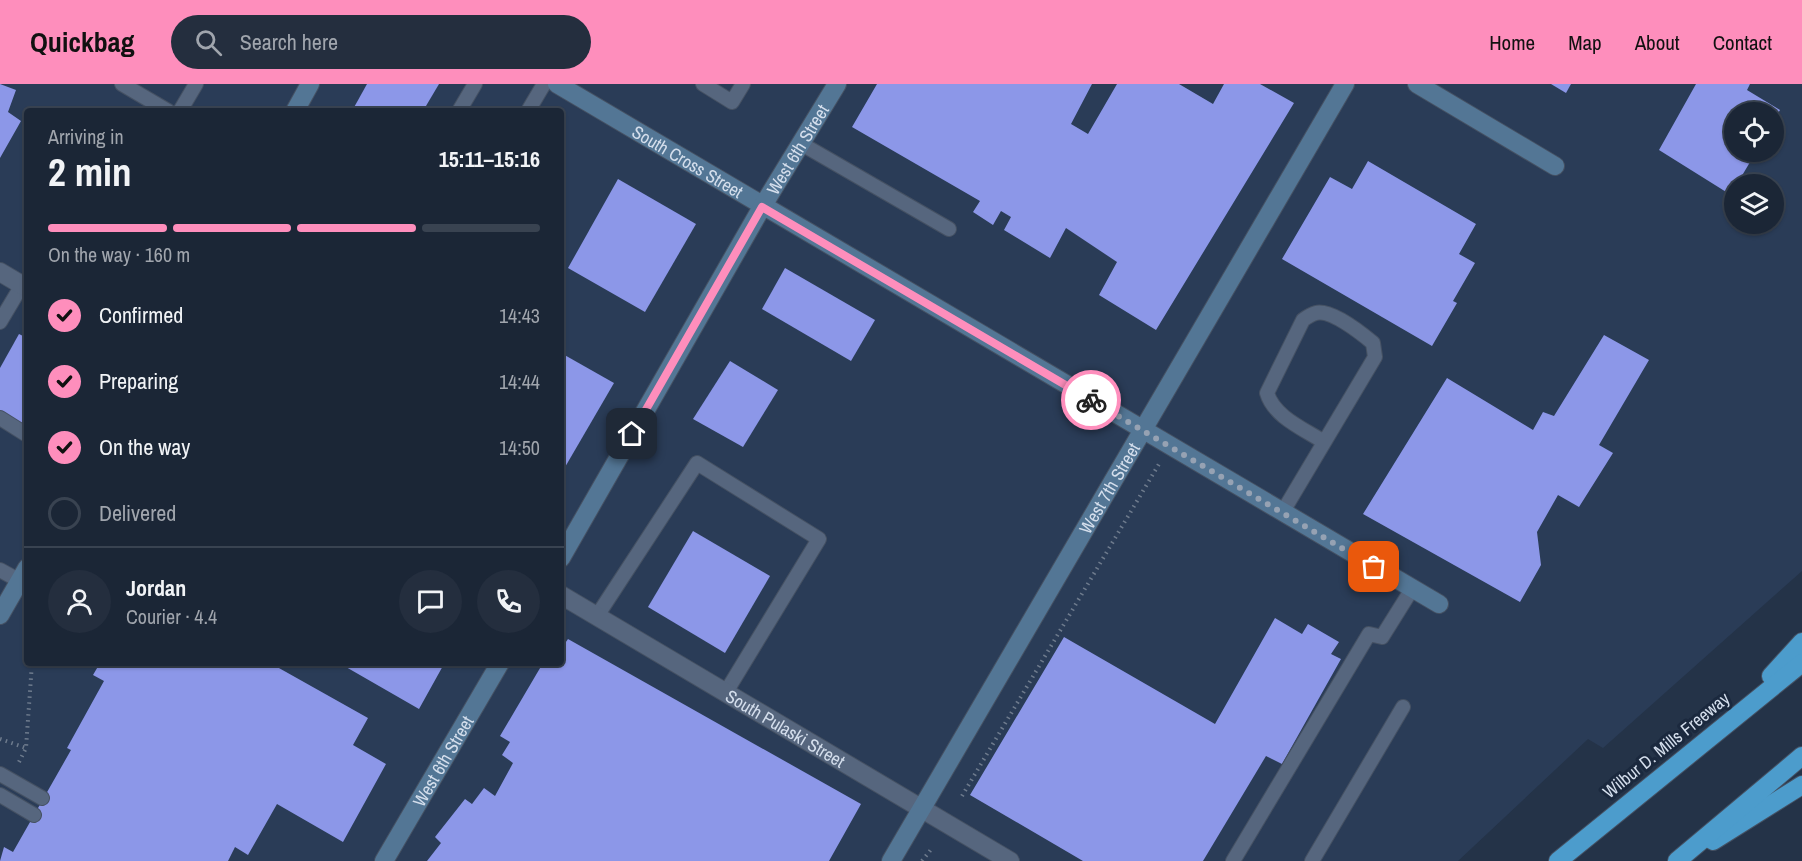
<!DOCTYPE html>
<meta charset="utf-8">
<style>
body{margin:0;font-family:"Archivo Narrow",sans-serif;background:#242e3e;color:#f1f3f6;height:100vh;display:flex;flex-direction:column;font-size:22px;white-space:nowrap}
*{box-sizing:border-box;margin:0}
p{font-size:20px;color:#a0a5ad}
.icon{flex:none;width:33px;height:33px;fill:none;stroke:currentColor;stroke-width:2;stroke-linecap:round;stroke-linejoin:round}
.map{position:relative;flex:1;overflow:hidden}
.side{position:absolute;left:24px;top:24px;width:540px;height:558px;display:flex;flex-direction:column;background:#1b2636;border-radius:6px;box-shadow:0 2px 4px #0004,0 0 0 2px #394351}
.side>*{flex:none}
.fabs{position:absolute;left:1724px;top:18px;display:grid;gap:12px}
.fabs a{display:grid;place-items:center;width:60px;height:60px;border-radius:50%;background:#1b2636;box-shadow:0 2px 4px #0004,0 0 0 2px #394351;font-size:30px}
.pin{position:absolute;display:grid;place-items:center;width:51px;height:51px;color:#fff;margin:-26px;border-radius:12px;box-shadow:0 3px 9px #0006}
.courier{position:absolute;display:grid;place-items:center;width:60px;height:60px;margin:-30px;border:4px solid #fe8ebc;border-radius:50%;background:#fff;color:#222;box-shadow:0 2px 8px #0007}
.head em{font-style:normal;font-weight:700}
.head div{display:flex;flex-direction:column-reverse}
.head{display:flex;align-items:center;justify-content:space-between;height:102px;padding:0 24px}
h1{font-size:39px;font-weight:700;line-height:45px}
.bar{display:grid;grid-template-columns:repeat(4,1fr);gap:9px 6px;align-content:center;height:72px;padding:0 24px}
.bar i{height:8px;border-radius:4px;background:#394351}
.bar .on{background:#fe8ebc}
.bar p{grid-column:span 4}
.line{display:flex;align-items:center;gap:15px;padding:0 24px;border-top:2px solid #394351}
.line div{flex:1}
.round{display:grid;place-items:center;flex:none;width:63px;height:63px;border-radius:32px;background:#242e3e}
ol{padding:0 24px;list-style:none}
li{display:flex;align-items:center;gap:18px;height:66px}
li p{margin-inline-start:auto}
li .icon{padding:6px;border-radius:50%;background:#fe8ebc;color:#111;stroke-width:4}
li:last-child{color:#a0a5ad}
li i{width:33px;height:33px;border:3px solid #394351;border-radius:50%}
header{display:flex;align-items:center;gap:36px;box-sizing:border-box;height:84px;padding:0 30px;background:#fe8ebc;color:#111}
header strong{font-size:28px}
nav{display:flex;gap:33px;margin-inline-start:auto;font-size:21px}
.search{width:420px;height:54px;background:#242e3e;display:flex;align-items:center;gap:15px;box-sizing:border-box;padding:0 21px;border-radius:33px;color:#a0a5ad;font-size:22px}
.map>svg:first-child{display:block}
</style>
<header>
<strong>Quickbag</strong>
<div class="search"><svg class="icon" aria-label="search" viewBox="0 0 24 24"><circle cx="10" cy="10" r="6"/><path d="M15 15l6 6"/></svg>Search here</div>
<nav><a>Home</a><a>Map</a><a>About</a><a>Contact</a></nav>
</header>
<div class="map">
<svg width="1802" height="777" viewBox="0 0 1802 777">
<rect width="100%" height="100%" fill="#243348"/>
<!-- built -->
<path fill="#2a3c57" fill-rule="evenodd" d="M0,0H1802V487L1603,664L1588,655L1458,777H0ZM27,27H561V579H27ZM1734,28H1773V68H1734ZM1734,100H1773V140H1734Z"/>
<!-- building -->
<g fill="#8c97e8">
<path d="M0,0L16,6L8,28L21,37L0,74Z"/>
<path d="M367,0H439L423,27H352Z"/>
<path d="M877,0H1092L1071,40L1088,50L1117,0H1179L1213,20L1224,0H1260L1294,19L1156,246L1099,211L1117,178L1066,144L1050,174L1004,146L1011,133L1001,127L993,141L973,128L980,117L852,43Z"/>
<path d="M1551,0H1571L1566,9Z"/>
<path d="M1696,0H1750L1747,6L1780,26L1773,38V28H1734V68H1756L1737,100H1734L1731,111L1659,66Z"/>
<path d="M1368,77L1476,140L1459,170L1475,179L1453,217L1457,219L1432,262L1282,175L1330,93L1352,105Z"/>
<path d="M618,95L696,140L645,228L568,184Z"/>
<path d="M785,184L875,236L851,277L762,225Z"/>
<path d="M19,250L27,254V344L0,328V284Z"/>
<path d="M1604,251L1649,276L1599,361L1613,369L1579,423L1558,411L1537,448L1541,481L1520,518L1363,430L1447,294L1533,346L1543,328L1554,332Z"/>
<path d="M561,269L614,299L561,390Z"/>
<path d="M730,277L778,306L743,363L693,335Z"/>
<path d="M693,447L770,492L725,569L648,523Z"/>
<path d="M1275,534L1302,550L1308,540L1339,558L1331,570L1341,575L1282,680L1266,672L1203,777H1083L970,711L1064,553L1215,640Z"/>
<path d="M568,555L861,720L829,777H427L441,759L435,753L465,715L472,720L484,704L495,712L513,679L502,671L510,658L500,652L543,579H561V565Z"/>
<path d="M100,579H270L368,634L353,661L386,680L343,758L277,720L248,771L235,763L228,777H0L4,763L13,768L71,666L67,664L104,597L93,591Z"/>
<path d="M339,579H452L450,583L444,580L419,625Z"/>
</g>
<g fill="none" stroke-linecap="round" stroke-linejoin="round">
<defs>
<g id="lane">
<path d="M122,0L168,27"/>
<path d="M703,0L732,18L743,0"/>
<path d="M180,27L196,0"/>
<path d="M459,27L475,0"/>
<path d="M528,27L544,0"/>
<path d="M800,59L949,145"/>
<path d="M0,238L22,201"/>
<path d="M0,334L27,351"/>
<path d="M1282,429L1375,273L1373,259C1361,249 1331,225 1316,229C1312,230 1307,233 1303,236L1267,309C1274,333 1304,345 1324,358"/>
<path d="M0,486L20,497"/>
<path d="M597,532L697,379L819,455L726,608"/>
<path d="M0,690L42,714"/>
<path d="M0,711L34,731"/>
<path d="M1233,777L1369,550L1382,553L1412,505"/>
<path d="M1312,777L1403,623"/>
</g>
<g id="street">
<path d="M0,188L27,204"/>
<path id="s1" d="M561,511L1010,777"/>
</g>
<g id="secondary">
<path id="s2" d="M557,0L1439,520"/>
<path d="M1417,0L1555,82"/>
<path d="M295,27L310,0"/>
<path id="s3" d="M561,474L762,123L837,0"/>
<path d="M0,531L27,484"/>
<path id="s4" d="M384,777L500,579"/>
<path id="s5" d="M891,777L1345,0"/>
</g>
<g id="highway">
<path d="M1771,592L1802,558"/>
<path d="M1713,757L1802,701"/>
<path d="M1558,777L1802,579"/>
<path d="M1677,777L1802,672"/>
</g>
</defs>
<!-- lane casing -->
<use href="#lane" stroke="#455163" stroke-width="16"/>
<!-- street casing -->
<use href="#street" stroke="#455163" stroke-width="20"/>
<!-- secondary casing -->
<use href="#secondary" stroke="#455163" stroke-width="20"/>
<!-- highway casing -->
<use href="#highway" stroke="#455163" stroke-width="20"/>
<!-- path -->
<g stroke="#6e7b8d" stroke-width="4" stroke-dasharray="1.5 4.5" stroke-linecap="butt">
<path d="M0,655L26,664"/>
<path d="M19,678L26,664L32,579"/>
<path d="M962,712L1159,380"/>
<path d="M922,777L933,763"/>
</g>
<!-- lane -->
<use href="#lane" stroke="#56667e" stroke-width="14"/>
<!-- street -->
<use href="#street" stroke="#56667e" stroke-width="18"/>
<!-- secondary -->
<use href="#secondary" stroke="#537695" stroke-width="18"/>
<!-- highway -->
<use href="#highway" stroke="#4c9ccc" stroke-width="18"/>
</g>
<g fill="none" stroke-linecap="round" stroke-linejoin="round">
<!-- done -->
<path stroke="#96a2b3" stroke-width="6" stroke-dasharray="0 10.8" d="M1091,316L1374,483"/>
<!-- route -->
<path stroke="#fe8ebc" stroke-width="8" d="M632,350L762,123L1091,316"/>
</g>
<g text-anchor="middle" dominant-baseline="central" stroke-width="6" stroke-linejoin="round" paint-order="stroke">
<!-- street labels -->
<g font-size="18" fill="#d4deec" stroke="#1b293e">
<text stroke="none"><textPath href="#s3" startOffset="472">West 6th Street</textPath></text>
<text stroke="none"><textPath href="#s2" startOffset="152">South Cross Street</textPath></text>
<text stroke="none"><textPath href="#s5" startOffset="432">West 7th Street</textPath></text>
<text stroke="none"><textPath href="#s1" startOffset="261">South Pulaski Street</textPath></text>
<text transform="translate(1666 661) rotate(-39)">Wilbur D. Mills Freeway</text>
<text stroke="none"><textPath href="#s4" startOffset="116">West 6th Street</textPath></text>
</g>
</g>
</svg>
<div class="fabs">
<a><svg class="icon" aria-label="locate" viewBox="0 0 24 24"><circle cx="12" cy="12" r="6"/><path d="M12 2v4M12 18v4M2 12h4M18 12h4"/></svg></a>
<a><svg class="icon" aria-label="layers" viewBox="0 0 24 24"><path d="M12 4l9 5-9 5-9-5zM3 14l9 5 9-5"/></svg></a>
</div>
<div class="pin" style="left:1374px;top:483px;background:#ea580c"><svg class="icon" aria-label="bag" viewBox="0 0 24 24"><path d="M5 8h14l-1 12H6zM9 8a3 3 0 0 1 6 0"/></svg></div>
<div class="pin" style="left:632px;top:350px;background:#1f2937"><svg class="icon" aria-label="home" viewBox="0 0 24 24"><path d="M3 11l9-7 9 7M6 9v11h12V9"/></svg></div>
<div class="courier" style="left:1091px;top:316px"><svg class="icon" aria-label="bike" viewBox="0 0 24 24"><circle cx="6" cy="16" r="4"/><circle cx="18" cy="16" r="4"/><path d="M6 16l4-8h5l3 8M10 8l3 8H6M13 5h3"/></svg></div>
<section class="side">
<div class="head"><div><h1>2 min</h1><p>Arriving in</p></div><em>15:11–15:16</em></div>
<div class="bar"><i class="on"></i><i class="on"></i><i class="on"></i><i></i><p>On the way · 160 m</p></div>
<ol>
<li><svg class="icon" aria-label="check" viewBox="0 0 24 24"><path d="M5 12l5 5 9-10"/></svg>Confirmed<p>14:43</p></li>
<li><svg class="icon" aria-label="check" viewBox="0 0 24 24"><path d="M5 12l5 5 9-10"/></svg>Preparing<p>14:44</p></li>
<li><svg class="icon" aria-label="check" viewBox="0 0 24 24"><path d="M5 12l5 5 9-10"/></svg>On the way<p>14:50</p></li>
<li><i></i>Delivered</li>
</ol>
<div class="line" style="height:108px"><a class="round"><svg class="icon" aria-label="person" viewBox="0 0 24 24"><circle cx="12" cy="8" r="4"/><path d="M4 21q1-7 8-7t8 7"/></svg></a><div><b>Jordan</b><p>Courier · 4.4</p></div><a class="round"><svg class="icon" aria-label="chat" viewBox="0 0 24 24"><path d="M4 5h16v11H9l-5 4z"/></svg></a><a class="round"><svg class="icon" aria-label="phone" viewBox="0 0 24 24"><path d="M5 4h4l2 5-3 2q2 4 5 5l2-3 5 2v4C11 20 4 13 5 4z"/></svg></a></div>
</section>
</div>
